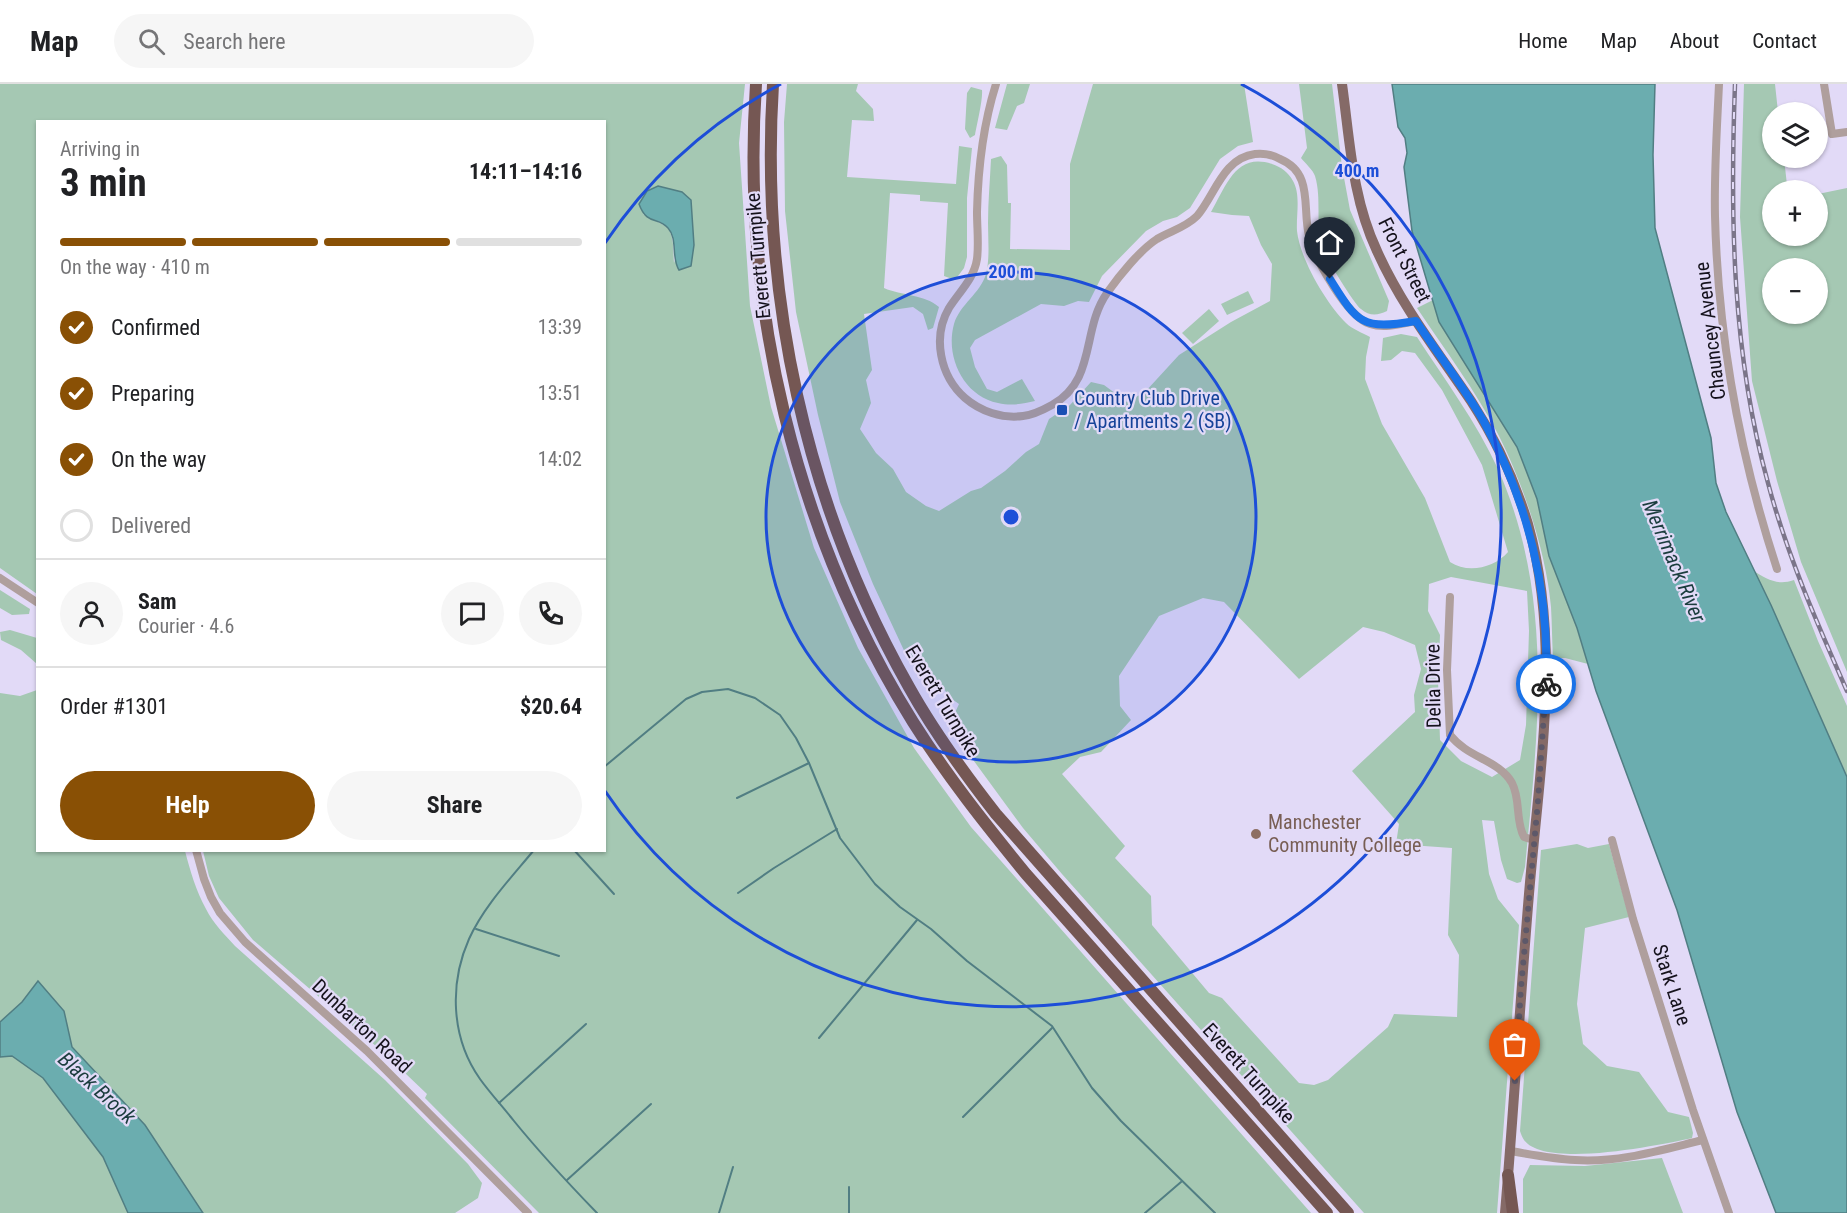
<!DOCTYPE html>
<meta charset="utf-8">
<style>
body{margin:0;font-family:"Roboto Condensed",sans-serif;background:#f6f6f6;color:#202124;height:100vh;display:flex;flex-direction:column;font-size:22px;white-space:nowrap}
*{box-sizing:border-box;margin:0}
p{font-size:20px;color:#757577}
.icon{flex:none;width:33px;height:33px;fill:none;stroke:currentColor;stroke-width:2;stroke-linecap:round;stroke-linejoin:round}
.map{position:relative;flex:1;overflow:hidden}
.panel{position:absolute;left:36px;top:36px;width:570px;height:732px;display:flex;flex-direction:column;background:#fff;border-radius:0px;box-shadow:0 2px 4px #0004}
.panel>*{flex:none}
.tools{position:absolute;left:1762px;top:18px;display:grid;gap:12px}
.tools a{display:grid;place-items:center;width:66px;height:66px;border-radius:50%;background:#fff;box-shadow:0 2px 4px #0004;font-size:30px}
.pin{position:absolute;display:grid;place-items:center;width:51px;height:51px;color:#fff;margin:-62px -26px;border-radius:50% 50% 50% 0;rotate:-45deg;box-shadow:0 0 6px #0007}
.pin .icon{rotate:45deg}
.courier{position:absolute;display:grid;place-items:center;width:60px;height:60px;margin:-30px;border:4px solid #1a73e8;border-radius:50%;background:#fff;color:#222;box-shadow:0 2px 8px #0007}
.head em{font-style:normal;font-weight:700}
.head div{display:flex;flex-direction:column-reverse}
.head{display:flex;align-items:center;justify-content:space-between;height:102px;padding:0 24px}
h1{font-size:39px;font-weight:700;line-height:45px}
.bar{display:grid;grid-template-columns:repeat(4,1fr);gap:9px 6px;align-content:center;height:72px;padding:0 24px}
.bar i{height:8px;border-radius:4px;background:#e0e0e0}
.bar .selected{background:#895005}
.bar p{grid-column:span 4}
.line{display:flex;align-items:center;gap:15px;padding:0 24px;border-top:2px solid #e0e0e0}
.line div{flex:1}
.round{display:grid;place-items:center;flex:none;width:63px;height:63px;border-radius:32px;background:#f6f6f6}
ol{padding:0 24px;list-style:none}
li{display:flex;align-items:center;gap:18px;height:66px}
li p{margin-inline-start:auto}
li .icon{padding:6px;border-radius:50%;background:#895005;color:#fff;stroke-width:4}
li:last-child{color:#757577}
li i{width:33px;height:33px;border:3px solid #e0e0e0;border-radius:50%}
.action{display:flex;gap:12px;margin-top:auto;padding:12px 24px}
.action a{flex:1;height:69px;border-radius:36px;background:#895005;color:#fff;font-size:24px;font-weight:700;line-height:69px;text-align:center}
.action a+a{background:#f6f6f6;color:#202124}
header{display:flex;align-items:center;gap:36px;box-sizing:border-box;height:84px;padding:0 30px;background:#fff;border-bottom:2px solid #e0e0e0}
header strong{font-size:28px}
nav{display:flex;gap:33px;margin-inline-start:auto;font-size:21px}
.search{width:420px;height:54px;background:#f6f6f6;display:flex;align-items:center;gap:15px;box-sizing:border-box;padding:0 21px;border-radius:33px;color:#757577;font-size:22px}
.map>svg:first-child{display:block}
</style>
<header>
<strong>Map</strong>
<div class="search"><svg class="icon" aria-label="search" viewBox="0 0 24 24"><circle cx="10" cy="10" r="6"/><path d="M15 15l6 6"/></svg>Search here</div>
<nav><a>Home</a><a>Map</a><a>About</a><a>Contact</a></nav>
</header>
<div class="map">
<svg width="1847" height="1129" viewBox="0 0 1847 1129">
<rect width="100%" height="100%" fill="#e2daf7"/>
<!-- green -->
<g fill="#a5c8b3" fill-rule="evenodd">
<path d="M0,0H745L739,59L750,222L771,323L814,464L858,564L914,664L971,743L1311,1129H539L425,1014L427,1010L384,969L253,856L219,814L209,792L203,767L604,766V38H38L37,510L0,484ZM691,116L674,179C673,168 675,148 665,142C658,137 650,135 643,130Z"/>
<path d="M787,0H858L856,7L873,25L874,37L852,36L847,93L956,100L959,62L972,64L967,114V173L964,184L955,196L944,192L948,119L920,117V111L890,109L884,204C902,212 924,210 939,223L933,244L928,246L923,230L913,223L864,230L872,286L866,296L871,319L860,345L876,369L893,385L906,408L926,422L939,427L971,407L981,404L1005,387L1026,368L1039,360L1049,335L1070,321L1091,298L1104,301L1127,318L1145,308L1179,271L1231,238L1270,217L1272,180L1261,161L1249,132L1232,131L1211,128C1226,102 1236,68 1272,80C1281,83 1288,88 1293,97C1301,111 1296,131 1297,147C1300,175 1326,219 1346,239C1352,245 1363,249 1370,253L1366,273L1365,295L1382,340L1425,414L1450,478C1468,490 1494,484 1508,468L1482,381L1442,306L1415,269L1402,267L1391,276L1381,277L1383,254L1401,250L1417,253C1445,296 1477,339 1498,385C1555,514 1538,648 1525,783L1521,798L1517,799L1507,795L1501,776L1494,737L1482,736L1489,790L1498,815L1519,841L1497,1129H1364L1062,790L1023,744L960,658L952,635L959,620L949,613L940,598L928,597L908,575L873,500L840,418L818,331L796,228L785,127L784,38ZM1451,493L1527,507L1529,547L1526,641L1520,676L1492,693L1461,677L1440,656L1438,595L1440,551L1428,527L1429,500ZM1203,514L1224,518L1299,595L1363,543L1384,548L1415,561L1421,585L1414,611L1415,628L1352,687L1399,740L1396,760L1452,764L1448,851L1459,871L1457,933L1394,930L1388,943L1328,996L1314,1001L1299,999L1222,914L1209,909L1152,841L1151,812L1115,774L1125,762L1062,690L1080,673L1101,668L1131,636L1120,622L1119,592L1159,532Z"/>
<path d="M1007,0H1030L1024,19L1017,22L1007,46L995,44Z"/>
<path d="M1093,0H1244L1253,58L1238,62L1220,75L1190,124L1177,133L1163,137L1146,147L1102,192L1089,218L1078,217L1064,222L1041,220L975,256L970,264L975,283L987,305L997,308L1022,295L1035,317C1023,320 1011,322 998,319C963,312 945,272 954,240C960,220 980,210 986,190C990,174 988,156 988,139C988,118 990,96 991,75L1001,72L1007,81L1008,119H1011L1010,165L1070,166V80Z"/>
<path d="M1299,0H1332L1342,83L1350,126L1389,217L1387,227C1377,232 1369,232 1361,225C1354,220 1324,171 1322,162C1315,139 1322,115 1315,92C1313,86 1305,79 1301,74L1307,64Z"/>
<path d="M1744,0H1775L1778,28H1773V74H1784L1787,101L1798,106H1773V152H1818V110L1847,104V588L1801,478L1777,397L1752,297L1740,133ZM1773,184H1818V230H1773Z"/>
<path d="M971,3L982,6C983,15 977,40 975,51L970,54L965,45L967,9Z"/>
<path d="M1248,207L1254,219L1227,231L1221,220Z"/>
<path d="M1433,216L1439,238L1517,363L1537,415L1588,580L1565,574H1553C1552,557 1552,540 1551,523C1546,468 1524,402 1499,352C1476,307 1445,266 1417,224Z"/>
<path d="M1209,225L1219,237L1193,260L1182,249Z"/>
<path d="M1752,486C1767,495 1777,502 1794,496L1818,557L1847,622V693L1771,521Z"/>
<path d="M0,506L30,525L29,530L12,531L0,524Z"/>
<path d="M10,546L37,554V580L21,566L1,556L0,548Z"/>
<path d="M37,606L38,766L185,767C190,786 196,807 206,825C213,839 225,851 235,862L385,996L468,1080L482,1099L478,1114L455,1129H0V609L20,612Z"/>
<path d="M1577,760L1588,764L1609,760L1629,833L1585,844L1577,920L1583,960L1607,982L1639,988L1668,1028L1689,1033L1693,1049L1692,1054C1660,1061 1545,1085 1524,1056C1522,1053 1521,1050 1520,1047L1541,766Z"/>
<path d="M1662,1074L1683,1129H1523V1095L1530,1081L1585,1082Z"/>
</g>
<!-- water -->
<g fill="#6badaf" stroke="#517e83" stroke-width="1.5">
<path d="M1392,0H1655L1653,71L1655,144L1711,354L1716,399L1726,428L1771,521L1847,693V1129H1776L1737,1028L1677,826L1596,607L1577,544L1549,472L1537,415L1517,363L1439,238L1412,147L1404,83L1407,69L1405,54L1398,43Z"/>
<path d="M658,102L682,108L691,116L694,161L691,182L679,186C671,174 678,155 668,144C658,132 647,142 639,120L647,107Z"/>
<path d="M38,897L64,927L72,963L145,1041L203,1129H128L103,1073L43,994L12,972L0,973V938L22,918Z"/>
</g>
<g fill="none" stroke-linecap="round" stroke-linejoin="round">
<!-- stream -->
<g stroke="#517e83" stroke-width="2">
<path d="M604,683L686,615L702,608L728,605L755,614L780,631L796,654L809,679L840,754L875,800L900,823L931,845L967,877L1052,942L1092,1004L1121,1037L1215,1129"/>
<path d="M737,714L809,679"/>
<path d="M534,766C511,794 484,822 469,855C449,900 451,954 480,995C490,1009 503,1023 514,1037C540,1069 568,1099 597,1129"/>
<path d="M574,766L614,810"/>
<path d="M738,809L774,784L837,745"/>
<path d="M476,845L559,872"/>
<path d="M819,954L917,836"/>
<path d="M499,1019L586,940"/>
<path d="M963,1033L1052,944"/>
<path d="M567,1096L651,1020"/>
<path d="M719,1129L733,1083"/>
<path d="M849,1129V1103"/>
<path d="M1145,1129L1181,1098"/>
</g>
<!-- minor -->
<g stroke="#af9f9d" stroke-width="8">
<path d="M996,0C983,41 978,85 977,128C977,144 979,160 977,175C974,195 959,208 949,224C932,253 940,292 965,314C980,327 1002,335 1023,332C1033,331 1043,326 1052,321C1097,296 1081,246 1107,209C1119,192 1140,166 1157,155C1170,147 1185,144 1197,132C1215,111 1223,74 1255,70C1264,69 1273,71 1280,75C1314,89 1302,124 1309,152C1315,175 1347,233 1370,240C1384,245 1401,240 1416,237"/>
<path d="M1719,0C1717,44 1714,88 1715,132C1718,252 1740,372 1777,485"/>
<path d="M1824,0L1832,50L1847,48"/>
<path d="M0,494L38,519"/>
<path d="M1450,513L1447,586L1450,651C1468,674 1499,676 1512,699C1521,716 1515,736 1524,753L1534,756"/>
<path d="M1612,756L1633,835L1693,1026L1729,1129"/>
<path d="M196,766L204,795L211,813L220,829L245,858L367,967L528,1129"/>
<path d="M1511,1067C1532,1071 1553,1075 1575,1076C1618,1079 1661,1066 1703,1056"/>
</g>
<!-- major -->
<path stroke="#856a67" stroke-width="10" d="M1342,0C1350,57 1352,114 1377,167C1401,221 1438,268 1471,317C1495,354 1515,397 1528,440C1562,561 1539,688 1529,810C1520,917 1514,1023 1505,1129"/>
<!-- highway -->
<g stroke="#755753" stroke-width="12">
<path d="M756,0C741,221 795,449 913,638C947,692 986,741 1026,790L1327,1129"/>
<path d="M773,0C760,209 805,420 909,603C934,648 964,689 996,730L1348,1129"/>
<path d="M1508,1091L1513,1129"/>
</g>
<defs>
<path id="rail" d="M1735,0C1730,134 1732,269 1768,399C1787,471 1817,539 1847,607"/>
</defs>
<!-- rail casing -->
<use href="#rail" stroke="#7b7589" stroke-width="4.5"/>
<!-- rail -->
<use href="#rail" stroke="#e2daf7" stroke-width="2" stroke-dasharray="7" stroke-linecap="butt"/>
</g>
<g fill="none" stroke-linecap="round" stroke-linejoin="round">
<!-- done -->
<path stroke="#5d5869" stroke-width="6" stroke-dasharray="0 10.8" d="M1515,997L1521,904L1538,717L1546,600"/>
<!-- route -->
<path stroke="#1a73e8" stroke-width="8" d="M1330,195C1358,240 1362,246 1416,237C1438,270 1463,302 1483,336C1528,417 1550,508 1546,600"/>
</g>
<!-- distance rings -->
<circle cx="1011" cy="433" r="245" fill="#1d4ed8" fill-opacity=".12"/>
<g fill="none" stroke="#1d4ed8" stroke-width="3">
<circle cx="1011" cy="433" r="245"/>
<path d="M605 159A490 490 0 0 1 781 0M1241 0A490 490 0 1 1 605 707"/>
</g>
<!-- markers -->
<rect fill="#1a4fb4" stroke="#e2daf7" stroke-width="2" x="1056" y="320" width="12" height="12" rx="3"/>
<circle fill="#8d6e63" stroke="#e2daf7" stroke-width="2" cx="1256" cy="750" r="6"/>
<g text-anchor="middle" dominant-baseline="central" stroke-width="4.5" stroke-linejoin="round" paint-order="stroke">
<!-- street labels -->
<g font-size="20" fill="#15121c" stroke="#e2daf7">
<text transform="translate(758 172) rotate(-95)">Everett Turnpike</text>
<text transform="translate(1405 176) rotate(63)">Front Street</text>
<text transform="translate(1710 247) rotate(-97)">Chauncey Avenue</text>
<text transform="translate(1433 602) rotate(-91)">Delia Drive</text>
<text transform="translate(943 617) rotate(59)">Everett Turnpike</text>
<text transform="translate(1672 901) rotate(72)">Stark Lane</text>
<text transform="translate(362 942) rotate(43)">Dunbarton Road</text>
<text transform="translate(1249 989) rotate(48)">Everett Turnpike</text>
</g>
<!-- transit labels -->
<g font-size="20" fill="#164399" stroke="#e2daf7" text-anchor="start">
<text x="1074" y="314">Country Club Drive<tspan x="1074" dy="23">/ Apartments 2 (SB)</tspan></text>
</g>
<!-- education labels -->
<g font-size="20" fill="#785e54" stroke="#e2daf7" text-anchor="start">
<text x="1268" y="738">Manchester<tspan x="1268" dy="23">Community College</tspan></text>
</g>
<!-- water labels -->
<g font-size="21" font-style="italic" fill="#1b3d3e" stroke="#e2daf7">
<text transform="translate(1674 477) rotate(67)">Merrimack River</text>
<text transform="translate(97 1004) rotate(42)">Black Brook</text>
</g>
</g>
<circle cx="1011" cy="433" r="9" fill="#1d4ed8" stroke="#e2daf7" stroke-width="3"/>
<g font-size="18" text-anchor="middle" font-weight="bold" fill="#1d4ed8" stroke="#e2daf7" stroke-width="4.5" stroke-linejoin="round" paint-order="stroke">
<text x="1357" y="93">400 m</text>
<text x="1011" y="194">200 m</text>
</g>
</svg>
<div class="tools">
<a><svg class="icon" aria-label="layers" viewBox="0 0 24 24"><path d="M12 4l9 5-9 5-9-5zM3 14l9 5 9-5"/></svg></a>
<a>+</a>
<a>−</a>
</div>
<div class="pin" style="left:1515px;top:997px;background:#ea580c"><svg class="icon" aria-label="bag" viewBox="0 0 24 24"><path d="M5 8h14l-1 12H6zM9 8a3 3 0 0 1 6 0"/></svg></div>
<div class="pin" style="left:1330px;top:195px;background:#1f2937"><svg class="icon" aria-label="home" viewBox="0 0 24 24"><path d="M3 11l9-7 9 7M6 9v11h12V9"/></svg></div>
<div class="courier" style="left:1546px;top:600px"><svg class="icon" aria-label="bike" viewBox="0 0 24 24"><circle cx="6" cy="16" r="4"/><circle cx="18" cy="16" r="4"/><path d="M6 16l4-8h5l3 8M10 8l3 8H6M13 5h3"/></svg></div>
<section class="panel">
<div class="head"><div><h1>3 min</h1><p>Arriving in</p></div><em>14:11–14:16</em></div>
<div class="bar"><i class="selected"></i><i class="selected"></i><i class="selected"></i><i></i><p>On the way · 410 m</p></div>
<ol>
<li><svg class="icon" aria-label="check" viewBox="0 0 24 24"><path d="M5 12l5 5 9-10"/></svg>Confirmed<p>13:39</p></li>
<li><svg class="icon" aria-label="check" viewBox="0 0 24 24"><path d="M5 12l5 5 9-10"/></svg>Preparing<p>13:51</p></li>
<li><svg class="icon" aria-label="check" viewBox="0 0 24 24"><path d="M5 12l5 5 9-10"/></svg>On the way<p>14:02</p></li>
<li><i></i>Delivered</li>
</ol>
<div class="line" style="height:108px"><a class="round"><svg class="icon" aria-label="person" viewBox="0 0 24 24"><circle cx="12" cy="8" r="4"/><path d="M4 21q1-7 8-7t8 7"/></svg></a><div><b>Sam</b><p>Courier · 4.6</p></div><a class="round"><svg class="icon" aria-label="chat" viewBox="0 0 24 24"><path d="M4 5h16v11H9l-5 4z"/></svg></a><a class="round"><svg class="icon" aria-label="phone" viewBox="0 0 24 24"><path d="M5 4h4l2 5-3 2q2 4 5 5l2-3 5 2v4C11 20 4 13 5 4z"/></svg></a></div>
<div class="line" style="height:78px"><div>Order #1301</div><b>$20.64</b></div>
<div class="action"><a>Help</a><a>Share</a></div>
</section>
</div>
